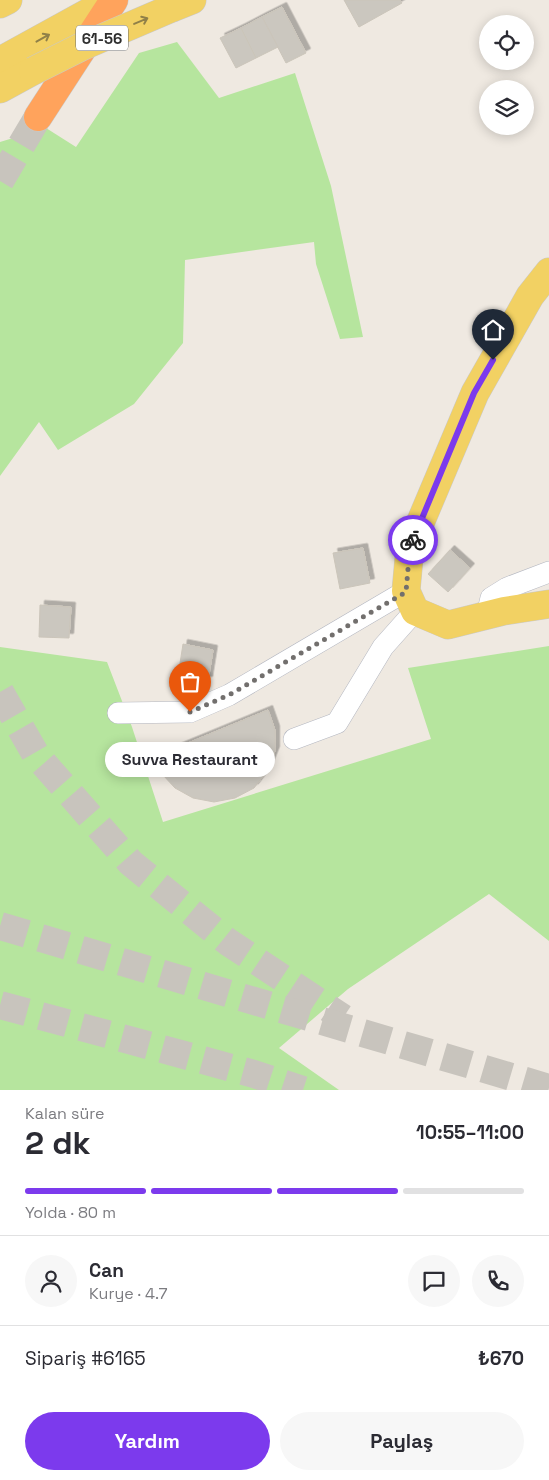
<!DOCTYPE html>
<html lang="tr">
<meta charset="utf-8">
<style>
body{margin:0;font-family:"Space Grotesk",sans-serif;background:#f7f7f7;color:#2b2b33;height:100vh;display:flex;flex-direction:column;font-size:19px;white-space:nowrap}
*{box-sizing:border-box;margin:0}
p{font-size:16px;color:#7c7c81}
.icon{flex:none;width:28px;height:28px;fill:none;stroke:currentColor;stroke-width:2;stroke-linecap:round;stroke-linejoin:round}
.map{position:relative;height:1090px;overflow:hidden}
.drawer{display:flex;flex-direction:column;background:#fff;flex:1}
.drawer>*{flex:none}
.tools{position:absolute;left:479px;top:15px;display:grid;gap:10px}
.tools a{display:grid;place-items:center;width:55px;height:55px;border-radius:50%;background:#fff;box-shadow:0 2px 12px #0003;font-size:25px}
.pin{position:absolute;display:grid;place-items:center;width:42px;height:42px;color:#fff;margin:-51px -21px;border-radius:50% 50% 50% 0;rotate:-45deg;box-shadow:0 0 5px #0007}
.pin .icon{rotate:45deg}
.courier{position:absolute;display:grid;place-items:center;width:50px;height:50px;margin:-25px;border:4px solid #7c3aed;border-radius:50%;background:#fff;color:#222;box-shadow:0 1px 6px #0007}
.bubble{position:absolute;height:35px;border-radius:18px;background:#fff;box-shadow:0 2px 12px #0003;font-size:16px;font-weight:700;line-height:35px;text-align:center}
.overview em{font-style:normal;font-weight:700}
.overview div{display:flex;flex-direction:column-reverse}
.overview{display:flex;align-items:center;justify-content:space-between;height:85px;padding:0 25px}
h1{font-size:32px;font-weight:700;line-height:38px}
.bar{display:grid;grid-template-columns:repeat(4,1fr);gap:8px 5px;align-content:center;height:60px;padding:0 25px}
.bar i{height:6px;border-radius:4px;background:#e1e1e2}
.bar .active{background:#7c3aed}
.bar p{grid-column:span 4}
.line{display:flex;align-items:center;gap:12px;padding:0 25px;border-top:1px solid #e1e1e2}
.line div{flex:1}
.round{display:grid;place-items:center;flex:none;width:52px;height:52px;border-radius:26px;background:#f7f7f7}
.cta{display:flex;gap:10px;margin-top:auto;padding:10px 25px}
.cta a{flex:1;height:58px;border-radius:30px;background:#7c3aed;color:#fff;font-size:20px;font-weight:700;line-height:58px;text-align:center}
.cta a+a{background:#f7f7f7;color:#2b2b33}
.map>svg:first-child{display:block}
</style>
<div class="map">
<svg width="549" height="1090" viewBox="0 0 549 1090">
<defs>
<filter id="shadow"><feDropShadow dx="4.5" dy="-4.5" stdDeviation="0" flood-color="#0004"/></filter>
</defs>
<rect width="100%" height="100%" fill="#efe9e1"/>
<!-- green -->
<g fill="#b6e59e">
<path d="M177,42L219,98L295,73L331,186L363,337L340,339L316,264L314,242L185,260L183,343L134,404L58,450L39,422L0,476V142L46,128L76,147L139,53Z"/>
<path d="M549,646V941L489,894L348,989L279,1048L339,1090H0V647L107,662L132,727L163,822L431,739L408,668Z"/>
</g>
<!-- building -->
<g fill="#cbc7bf" stroke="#cbc5ba" filter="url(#shadow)">
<path d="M344,0H400L402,3L359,27Z"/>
<path d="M282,7L306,53L286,63L262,17Z"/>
<path d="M262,17L278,47L256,58L241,28Z"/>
<path d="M241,28L256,58L236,68L220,38Z"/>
<path d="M363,548L370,583L340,589L333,553Z"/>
<path d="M450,550L470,568L448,592L428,574Z"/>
<path d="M40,605L71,607L69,638L39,637Z"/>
<path d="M183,644L213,650L208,681L178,676Z"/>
<path d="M268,710L275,730V751L267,771L254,788L235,798L214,802L193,798L175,788L162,774L154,757Z"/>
</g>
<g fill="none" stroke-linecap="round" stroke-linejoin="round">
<!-- highway-tunnel -->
<g stroke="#c8c4bd" stroke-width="28" stroke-dasharray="28 14" stroke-linecap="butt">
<path d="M0,181L38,117"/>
<path d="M0,692L36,755L131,863L228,942L343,1018"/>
<path d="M0,926L549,1088"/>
<path d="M0,1005L254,1074L303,1090"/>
</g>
<defs>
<g id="minor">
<path d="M487,615L491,598L507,588L549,572"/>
<path d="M118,713L190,712L229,695L406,591"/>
<path d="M294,739L337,723L383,647L415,611"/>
</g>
<g id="major">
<path d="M0,4L8,0"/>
<path d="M172,8L192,0"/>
<path d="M0,61L111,0"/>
<path d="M0,89L33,71"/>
<path d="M549,272L530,296L475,393L410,547L406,591L415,611L448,625L504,611L549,604"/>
</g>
<path id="highway" d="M38,117L114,0"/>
</defs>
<!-- minor casing -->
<use href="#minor" stroke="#b4b7c1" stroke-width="22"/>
<!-- major casing -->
<use href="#major" stroke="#c9c9c9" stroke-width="29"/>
<!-- highway casing -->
<use href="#highway" stroke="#c9c9c9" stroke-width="29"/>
<!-- minor -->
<use href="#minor" stroke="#fff" stroke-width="21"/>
<!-- major -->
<use href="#major" stroke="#f2d163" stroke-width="28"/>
<!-- highway -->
<use href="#highway" stroke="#ffa35c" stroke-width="28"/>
<defs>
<path id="major-bridge" d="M33,71L81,47L172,8"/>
</defs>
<!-- major-bridge casing -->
<use href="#major-bridge" stroke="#c9c9c9" stroke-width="29" stroke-linecap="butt"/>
<!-- major-bridge -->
<use href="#major-bridge" stroke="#f2d163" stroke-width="28"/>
</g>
<!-- one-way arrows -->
<defs><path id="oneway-shaft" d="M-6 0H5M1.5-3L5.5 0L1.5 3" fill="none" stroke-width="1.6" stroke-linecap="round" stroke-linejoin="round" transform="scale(1.25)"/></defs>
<g stroke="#908048">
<use href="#oneway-shaft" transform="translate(141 21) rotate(-23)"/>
<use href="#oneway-shaft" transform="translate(43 38) rotate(-29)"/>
</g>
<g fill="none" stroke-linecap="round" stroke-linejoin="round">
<!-- done -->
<path stroke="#726f6d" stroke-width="5" stroke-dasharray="0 9" d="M190,712L229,695L406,592L410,546L413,540"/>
<!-- route -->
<path stroke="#7c3aed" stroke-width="6" d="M413,540L474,393L493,360"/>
</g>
<g text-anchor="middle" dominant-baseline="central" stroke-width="4" stroke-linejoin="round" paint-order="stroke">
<!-- shield labels -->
<rect fill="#fff" stroke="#6d6d6d" stroke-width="1" x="76" y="25.5" width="52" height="25" rx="4"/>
<g font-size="15" font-weight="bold" fill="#2e2e2e">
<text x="102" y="38">61-56</text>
</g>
</g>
</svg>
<div class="tools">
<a><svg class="icon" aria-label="locate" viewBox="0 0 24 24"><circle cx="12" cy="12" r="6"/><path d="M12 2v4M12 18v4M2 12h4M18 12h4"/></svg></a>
<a><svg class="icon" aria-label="layers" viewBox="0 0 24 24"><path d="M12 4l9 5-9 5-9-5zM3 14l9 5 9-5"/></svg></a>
</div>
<div class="pin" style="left:190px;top:712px;background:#ea580c"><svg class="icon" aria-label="bag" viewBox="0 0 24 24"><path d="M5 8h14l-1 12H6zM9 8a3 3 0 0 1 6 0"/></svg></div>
<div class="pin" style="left:493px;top:360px;background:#1f2937"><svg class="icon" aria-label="home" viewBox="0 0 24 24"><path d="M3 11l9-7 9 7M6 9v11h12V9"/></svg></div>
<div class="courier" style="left:413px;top:540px"><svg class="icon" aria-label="bike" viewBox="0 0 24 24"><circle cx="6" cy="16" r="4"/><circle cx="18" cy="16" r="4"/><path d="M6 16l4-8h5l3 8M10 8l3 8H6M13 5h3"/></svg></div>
<div class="bubble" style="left:105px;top:742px;width:170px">Suvva Restaurant</div>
</div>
<section class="drawer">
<div class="overview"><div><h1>2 dk</h1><p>Kalan süre</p></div><em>10:55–11:00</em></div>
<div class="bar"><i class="active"></i><i class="active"></i><i class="active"></i><i></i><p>Yolda · 80 m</p></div>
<div class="line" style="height:90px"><a class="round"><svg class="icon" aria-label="person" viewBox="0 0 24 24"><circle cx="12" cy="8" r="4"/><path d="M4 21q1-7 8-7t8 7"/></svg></a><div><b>Can</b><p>Kurye · 4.7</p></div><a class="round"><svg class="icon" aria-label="chat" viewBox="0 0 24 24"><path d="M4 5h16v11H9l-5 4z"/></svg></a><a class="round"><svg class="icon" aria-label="phone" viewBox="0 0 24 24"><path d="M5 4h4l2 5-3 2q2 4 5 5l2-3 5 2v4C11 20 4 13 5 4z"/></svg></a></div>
<div class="line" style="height:65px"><div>Sipariş #6165</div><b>₺670</b></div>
<div class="cta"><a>Yardım</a><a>Paylaş</a></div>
</section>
